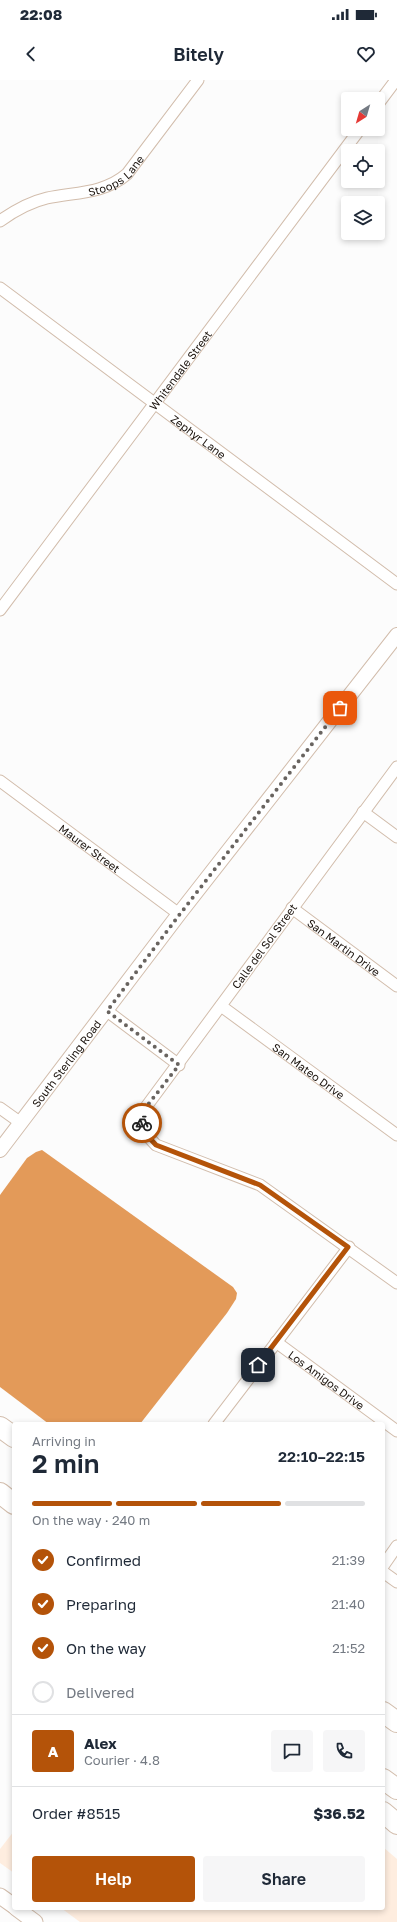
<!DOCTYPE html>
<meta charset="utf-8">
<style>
body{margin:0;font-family:"Golos Text",sans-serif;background:#f6f6f7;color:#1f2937;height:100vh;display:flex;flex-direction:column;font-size:15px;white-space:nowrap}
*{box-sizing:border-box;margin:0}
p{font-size:13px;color:#747a83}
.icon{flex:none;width:22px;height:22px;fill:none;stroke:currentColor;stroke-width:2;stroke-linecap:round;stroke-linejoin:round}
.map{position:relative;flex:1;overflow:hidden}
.sheet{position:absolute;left:12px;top:1342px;width:373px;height:488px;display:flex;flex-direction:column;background:#fff;border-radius:4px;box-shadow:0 2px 6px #0003}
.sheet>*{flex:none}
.needle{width:26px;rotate:217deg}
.buttons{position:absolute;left:341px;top:12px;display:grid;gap:8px}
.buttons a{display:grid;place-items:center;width:44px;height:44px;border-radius:4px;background:#fff;box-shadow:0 2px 6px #0003;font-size:20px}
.pin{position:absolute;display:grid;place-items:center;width:34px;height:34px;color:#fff;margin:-17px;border-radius:8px;box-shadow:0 2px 6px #0006}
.courier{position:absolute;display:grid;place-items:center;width:40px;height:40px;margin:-20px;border:3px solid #b45309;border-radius:50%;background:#fff;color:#222;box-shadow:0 1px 5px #0007}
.headline em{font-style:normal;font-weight:600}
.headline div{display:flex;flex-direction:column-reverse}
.headline{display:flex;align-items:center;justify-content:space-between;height:68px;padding:0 20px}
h1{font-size:26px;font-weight:600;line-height:30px}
.bar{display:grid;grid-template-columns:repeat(4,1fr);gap:6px 4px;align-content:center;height:48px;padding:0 20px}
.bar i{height:5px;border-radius:3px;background:#e0e1e3}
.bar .active{background:#b45309}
.bar p{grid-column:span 4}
.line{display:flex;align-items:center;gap:10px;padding:0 20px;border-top:1px solid #e0e1e3}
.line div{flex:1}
.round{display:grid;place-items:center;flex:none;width:42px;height:42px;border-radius:4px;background:#f6f6f7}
ol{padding:0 20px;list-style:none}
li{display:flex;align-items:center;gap:12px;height:44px}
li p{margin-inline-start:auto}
li .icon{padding:4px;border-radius:50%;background:#b45309;color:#fff;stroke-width:4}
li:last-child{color:#747a83}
li i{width:22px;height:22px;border:2px solid #e0e1e3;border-radius:50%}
.primary-button{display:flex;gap:8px;margin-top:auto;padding:8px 20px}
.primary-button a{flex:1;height:46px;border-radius:4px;background:#b45309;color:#fff;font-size:16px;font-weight:600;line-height:46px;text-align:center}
.primary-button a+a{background:#f6f6f7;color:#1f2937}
.status{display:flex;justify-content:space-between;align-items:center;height:28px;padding:0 20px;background:#fff;direction:ltr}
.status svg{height:11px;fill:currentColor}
header{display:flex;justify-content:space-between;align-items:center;height:52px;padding:0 20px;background:#fff;font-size:18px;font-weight:600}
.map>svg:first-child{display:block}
</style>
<div class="status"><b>22:08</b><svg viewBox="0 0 49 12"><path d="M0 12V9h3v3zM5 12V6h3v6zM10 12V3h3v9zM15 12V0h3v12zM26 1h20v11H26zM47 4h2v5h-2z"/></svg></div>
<header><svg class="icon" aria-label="back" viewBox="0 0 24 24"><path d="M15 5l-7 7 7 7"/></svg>Bitely<svg class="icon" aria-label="heart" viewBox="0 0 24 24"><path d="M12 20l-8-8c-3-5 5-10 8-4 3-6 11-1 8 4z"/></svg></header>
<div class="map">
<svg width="397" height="1842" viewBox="0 0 397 1842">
<rect width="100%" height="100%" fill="#fcfcfc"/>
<!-- built -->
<g fill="#feeddf">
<path d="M14,1751V1793L0,1783V1769Z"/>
<path d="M383,1767L397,1779V1842H80L61,1828H383Z"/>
</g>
<!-- water -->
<path fill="#e39a59" d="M42,1070L233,1207L237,1213L236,1219L227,1233L140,1344H49L0,1307V1115L27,1078L36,1072Z"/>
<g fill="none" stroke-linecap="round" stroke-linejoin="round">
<defs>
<g id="minor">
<path d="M378,24L396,0"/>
<path id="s1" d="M0,141C14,131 30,122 47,118C75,112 104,114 127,94L198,0"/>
<path id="s2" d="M0,208L397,504"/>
<path id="s3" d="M0,530L360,49"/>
<path d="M397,687L143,1031L142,1050L156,1065L260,1105L397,1203"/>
<path id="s4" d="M0,701L179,834"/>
<path d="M363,732L397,757"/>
<path id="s5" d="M292,828L397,906"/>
<path id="s6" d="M221,926L397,1055"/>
<path d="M107,931L179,985"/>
<path d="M0,1028L21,1043"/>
<path id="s7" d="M276,1262L397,1351"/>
<path d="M214,1344L349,1167"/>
<path d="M383,1486L397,1466"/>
<path d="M383,1492L397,1502"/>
</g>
<g id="tertiary">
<path id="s8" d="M0,1070L179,834L397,555"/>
</g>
<g id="secondary">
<path d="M0,1816L14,1826"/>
<path d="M16,1828L35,1842"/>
</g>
<g id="motorway">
<path d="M0,1347L14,1357"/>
<path d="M0,1413L14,1424"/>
<path d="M383,1632L397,1642"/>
<path d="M383,1699L397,1709"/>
<path d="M383,1732L397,1744"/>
</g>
</defs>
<!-- minor casing -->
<use href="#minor" stroke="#d2bdac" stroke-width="13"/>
<!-- tertiary casing -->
<use href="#tertiary" stroke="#d2bdac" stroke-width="16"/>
<!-- secondary casing -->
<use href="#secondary" stroke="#d2bdac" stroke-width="17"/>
<!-- motorway casing -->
<use href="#motorway" stroke="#d2bdac" stroke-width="22"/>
<!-- minor -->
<use href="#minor" stroke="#fff" stroke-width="11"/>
<!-- tertiary -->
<use href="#tertiary" stroke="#fff" stroke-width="14"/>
<!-- secondary -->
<use href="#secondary" stroke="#fff" stroke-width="15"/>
<!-- motorway -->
<use href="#motorway" stroke="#fff" stroke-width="20"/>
</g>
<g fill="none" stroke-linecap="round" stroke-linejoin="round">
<!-- done -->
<path stroke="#696460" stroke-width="4" stroke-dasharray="0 7.2" d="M142,1043L143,1031L179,985L107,931L180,834L340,628"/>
<!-- route -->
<path stroke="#b45309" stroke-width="5" d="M142,1043V1050L156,1065L260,1105L348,1167L258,1285"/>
</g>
<g text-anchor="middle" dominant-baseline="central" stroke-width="3" stroke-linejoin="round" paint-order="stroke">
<!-- street labels -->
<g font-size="11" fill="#1a120c" stroke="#fff">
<text stroke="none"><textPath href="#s1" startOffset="127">Stoops Lane</textPath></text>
<text stroke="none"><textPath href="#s3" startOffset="300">Whitendale Street</textPath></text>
<text stroke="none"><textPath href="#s2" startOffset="248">Zephyr Lane</textPath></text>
<text stroke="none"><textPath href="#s4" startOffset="112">Maurer Street</textPath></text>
<text transform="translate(264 866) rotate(-54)">Calle del Sol Street</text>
<text stroke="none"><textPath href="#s5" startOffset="65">San Martin Drive</textPath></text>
<text stroke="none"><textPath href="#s8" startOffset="109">South Sterling Road</textPath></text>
<text stroke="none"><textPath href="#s6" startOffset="109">San Mateo Drive</textPath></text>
<text stroke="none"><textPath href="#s7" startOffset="63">Los Amigos Drive</textPath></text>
</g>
</g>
</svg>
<div class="buttons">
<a><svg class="needle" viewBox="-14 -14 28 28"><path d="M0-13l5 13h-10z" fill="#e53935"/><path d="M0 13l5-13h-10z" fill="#747a83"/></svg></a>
<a><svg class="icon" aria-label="locate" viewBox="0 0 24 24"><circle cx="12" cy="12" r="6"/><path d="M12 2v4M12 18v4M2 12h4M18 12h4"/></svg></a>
<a><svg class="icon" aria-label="layers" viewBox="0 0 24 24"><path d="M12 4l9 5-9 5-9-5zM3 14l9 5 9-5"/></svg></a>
</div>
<div class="pin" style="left:340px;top:628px;background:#ea580c"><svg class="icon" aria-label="bag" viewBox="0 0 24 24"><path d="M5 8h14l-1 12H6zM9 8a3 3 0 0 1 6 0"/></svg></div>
<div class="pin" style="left:258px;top:1285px;background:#1f2937"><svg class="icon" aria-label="home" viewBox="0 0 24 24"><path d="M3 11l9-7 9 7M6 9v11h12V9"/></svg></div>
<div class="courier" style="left:142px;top:1043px"><svg class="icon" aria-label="bike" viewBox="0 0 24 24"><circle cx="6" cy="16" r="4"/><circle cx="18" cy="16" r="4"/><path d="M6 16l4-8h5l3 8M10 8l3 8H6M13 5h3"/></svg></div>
<section class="sheet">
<div class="headline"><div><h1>2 min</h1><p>Arriving in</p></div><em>22:10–22:15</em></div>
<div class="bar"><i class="active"></i><i class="active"></i><i class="active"></i><i></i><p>On the way · 240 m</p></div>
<ol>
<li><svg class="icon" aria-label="check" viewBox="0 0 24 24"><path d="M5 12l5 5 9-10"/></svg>Confirmed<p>21:39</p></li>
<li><svg class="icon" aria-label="check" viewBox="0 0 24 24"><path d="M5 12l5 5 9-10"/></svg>Preparing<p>21:40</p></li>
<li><svg class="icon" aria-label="check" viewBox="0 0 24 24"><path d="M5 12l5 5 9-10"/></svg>On the way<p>21:52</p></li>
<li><i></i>Delivered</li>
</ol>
<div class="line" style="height:72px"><b class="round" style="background:#b45309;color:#fff">A</b><div><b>Alex</b><p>Courier · 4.8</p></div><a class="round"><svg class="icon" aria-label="chat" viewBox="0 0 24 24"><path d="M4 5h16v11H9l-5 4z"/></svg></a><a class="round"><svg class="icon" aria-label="phone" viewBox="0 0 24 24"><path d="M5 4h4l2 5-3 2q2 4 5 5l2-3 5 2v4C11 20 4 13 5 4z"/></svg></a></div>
<div class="line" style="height:52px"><div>Order #8515</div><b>$36.52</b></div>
<div class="primary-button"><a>Help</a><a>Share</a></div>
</section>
</div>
